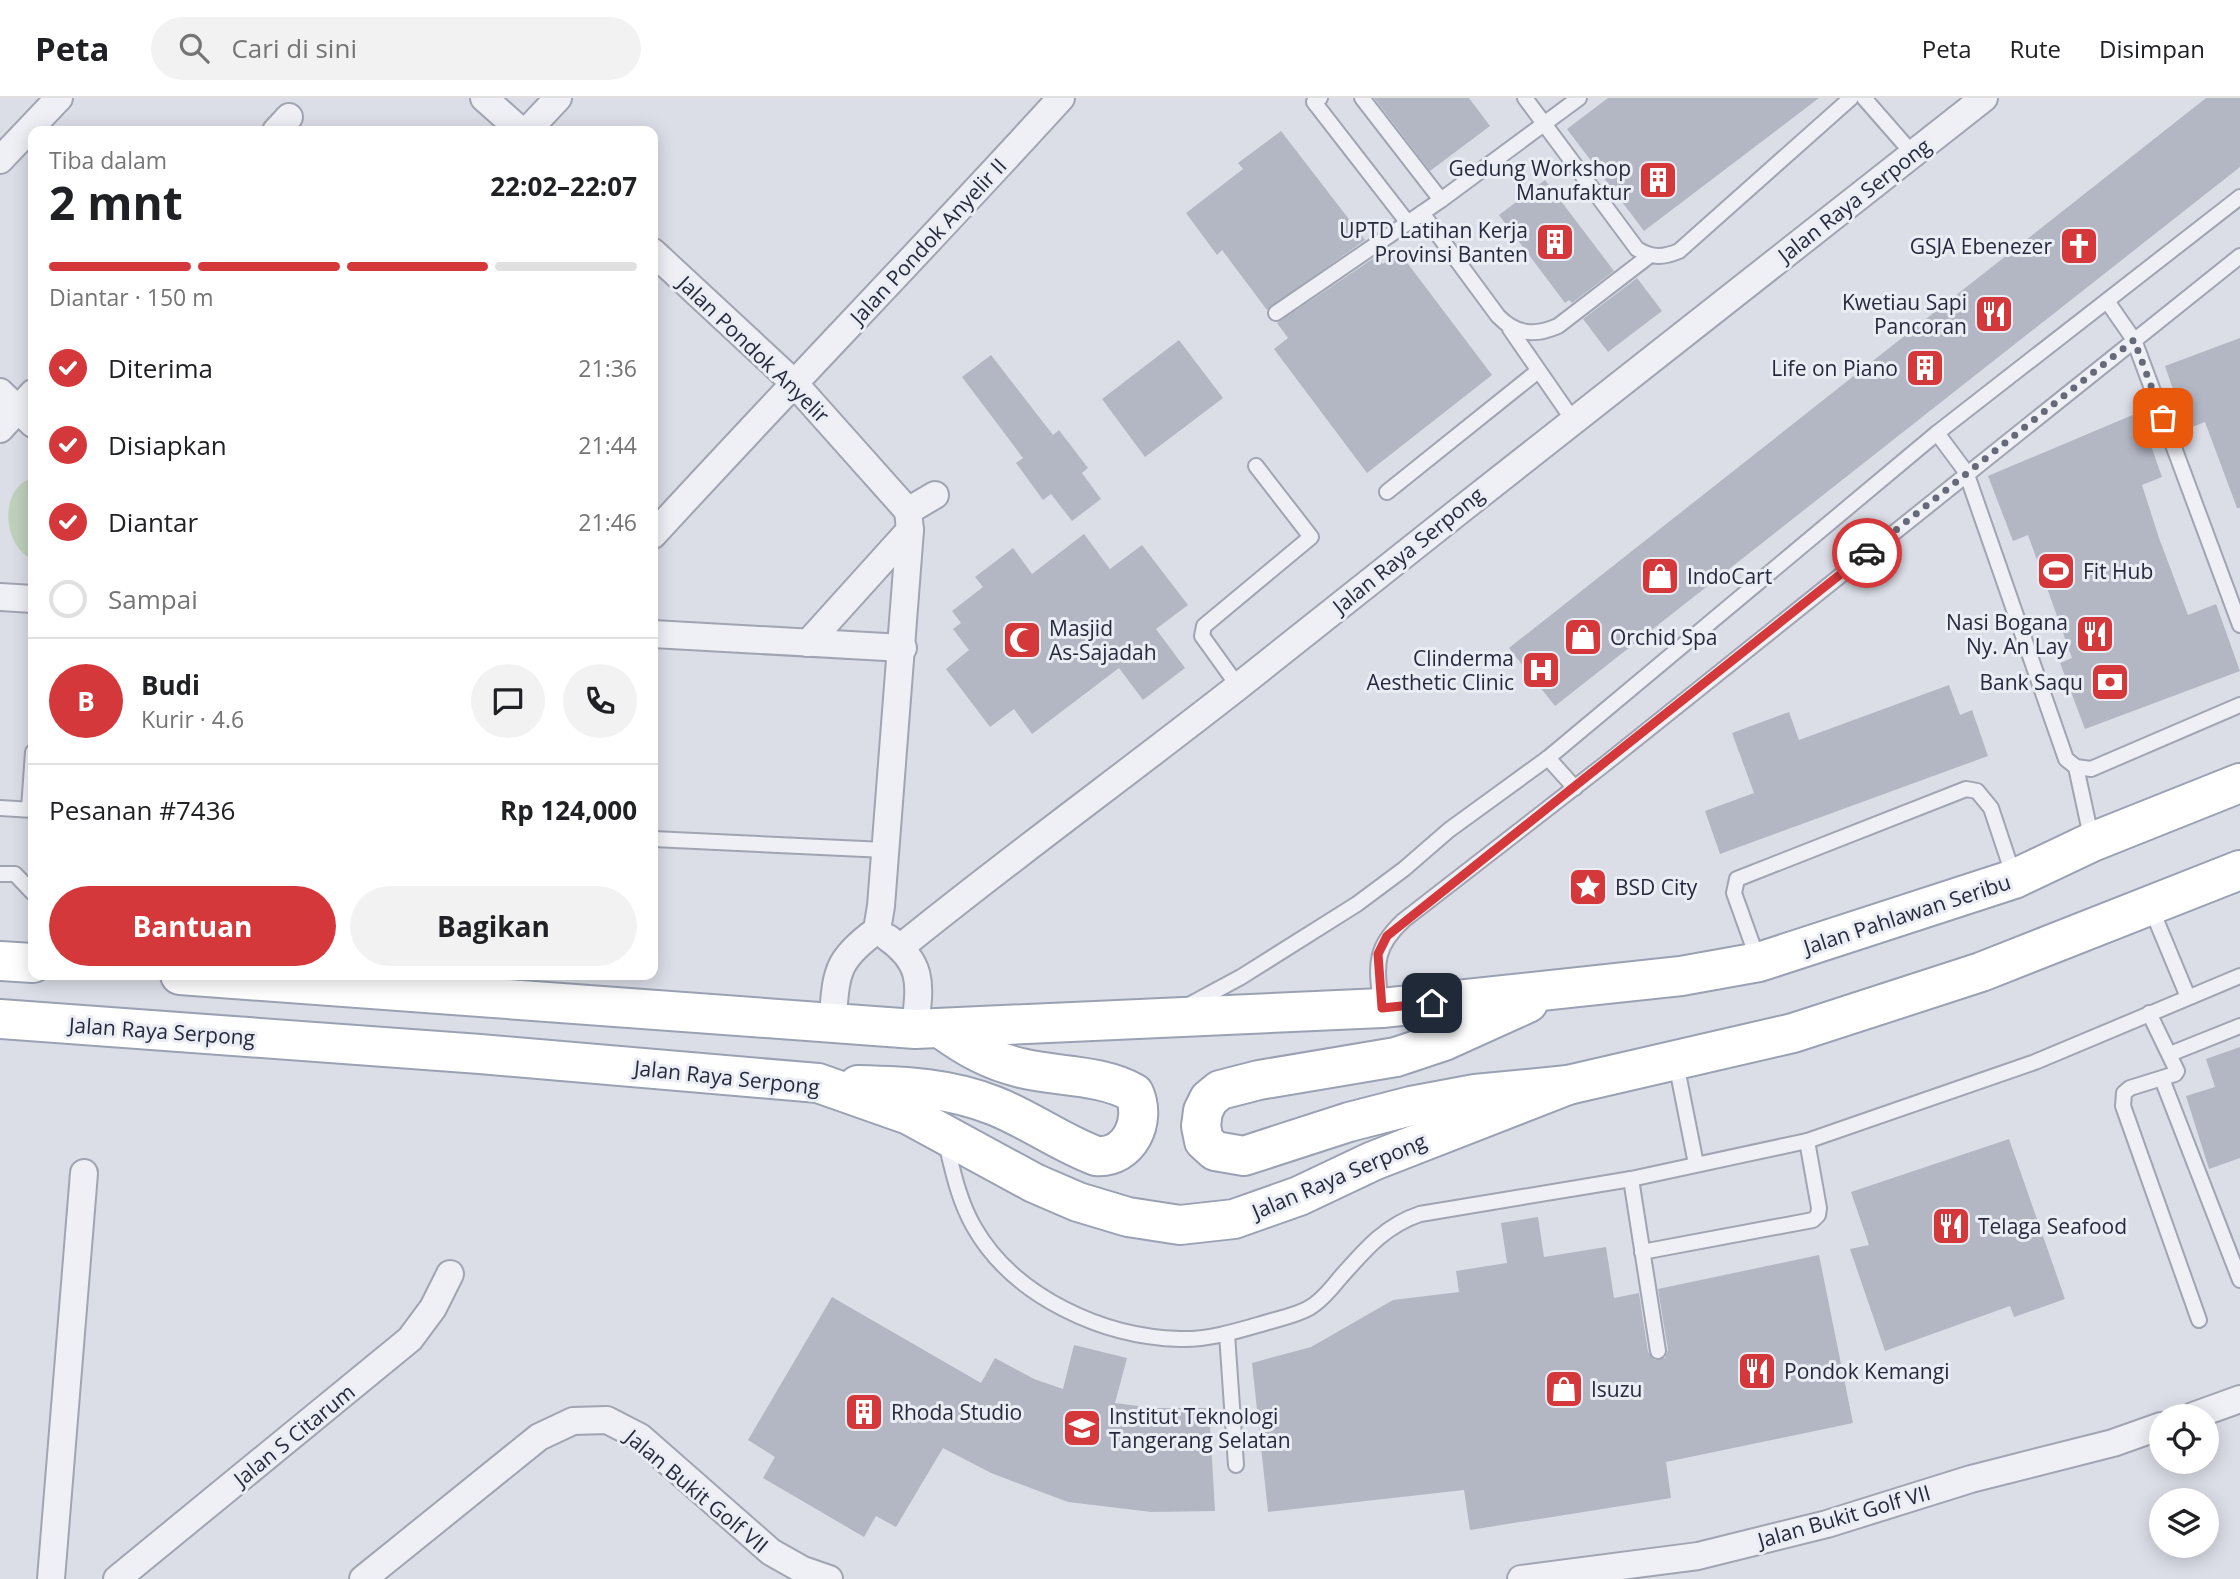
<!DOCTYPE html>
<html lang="id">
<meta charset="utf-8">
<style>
body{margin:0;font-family:"Open Sans",sans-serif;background:#f2f2f2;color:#202124;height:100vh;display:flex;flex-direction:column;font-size:26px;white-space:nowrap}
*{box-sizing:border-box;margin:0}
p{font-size:23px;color:#757577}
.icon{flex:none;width:38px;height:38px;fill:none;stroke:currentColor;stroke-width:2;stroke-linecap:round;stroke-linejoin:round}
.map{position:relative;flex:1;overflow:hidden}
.drawer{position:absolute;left:28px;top:28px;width:630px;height:854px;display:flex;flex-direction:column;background:#fff;border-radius:14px;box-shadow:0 4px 18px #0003}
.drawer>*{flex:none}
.buttons{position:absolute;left:2149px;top:1306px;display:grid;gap:14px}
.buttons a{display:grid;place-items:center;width:70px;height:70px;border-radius:50%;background:#fff;box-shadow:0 4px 18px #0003;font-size:35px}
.pin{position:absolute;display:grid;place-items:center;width:60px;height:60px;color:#fff;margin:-30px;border-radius:14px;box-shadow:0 4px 10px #0006}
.courier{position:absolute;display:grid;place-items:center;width:70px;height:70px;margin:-35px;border:5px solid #d4383a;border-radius:50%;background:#fff;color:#222;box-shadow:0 2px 9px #0007}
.head em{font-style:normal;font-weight:700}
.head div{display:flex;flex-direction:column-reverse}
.head{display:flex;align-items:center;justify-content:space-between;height:119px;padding:0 21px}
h1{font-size:46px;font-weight:700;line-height:52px}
.bar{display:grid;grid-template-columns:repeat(4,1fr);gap:10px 7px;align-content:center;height:84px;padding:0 21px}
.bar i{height:9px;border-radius:5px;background:#e0e0e0}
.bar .active{background:#d4383a}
.bar p{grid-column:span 4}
.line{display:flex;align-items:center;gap:18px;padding:0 21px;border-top:2px solid #e0e0e0}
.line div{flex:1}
.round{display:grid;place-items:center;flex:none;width:74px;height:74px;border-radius:37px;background:#f2f2f2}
ol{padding:0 21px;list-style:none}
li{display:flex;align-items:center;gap:21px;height:77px}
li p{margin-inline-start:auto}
li .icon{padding:7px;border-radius:50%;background:#d4383a;color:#fff;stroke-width:4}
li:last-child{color:#757577}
li i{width:38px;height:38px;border:4px solid #e0e0e0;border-radius:50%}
.action{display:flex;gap:14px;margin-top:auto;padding:14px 21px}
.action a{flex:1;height:80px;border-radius:42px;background:#d4383a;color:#fff;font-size:28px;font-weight:700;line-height:80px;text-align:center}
.action a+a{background:#f2f2f2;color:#202124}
header{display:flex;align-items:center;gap:42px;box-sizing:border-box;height:98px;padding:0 35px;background:#fff;border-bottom:2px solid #e0e0e0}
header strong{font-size:33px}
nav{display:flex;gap:38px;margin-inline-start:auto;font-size:24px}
.search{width:490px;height:63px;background:#f2f2f2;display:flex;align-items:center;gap:18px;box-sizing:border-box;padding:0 24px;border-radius:38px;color:#757577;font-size:26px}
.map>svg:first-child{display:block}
</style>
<header>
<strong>Peta</strong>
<div class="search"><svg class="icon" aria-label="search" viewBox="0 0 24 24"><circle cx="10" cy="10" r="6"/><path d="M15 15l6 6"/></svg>Cari di sini</div>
<nav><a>Peta</a><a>Rute</a><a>Disimpan</a></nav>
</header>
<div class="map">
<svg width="2240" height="1481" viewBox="0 0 2240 1481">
<rect width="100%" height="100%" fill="#dbdee7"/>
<!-- green -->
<path fill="#bfd1bc" d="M33,380V462C0,446 0,388 33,380Z"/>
<!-- building -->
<g fill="#b3b7c4">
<path d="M1374,0H1469L1490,28L1430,73Z"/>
<path d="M1608,0H1819L1644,133L1567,31Z"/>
<path d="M2206,0H2240V69L1555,608L1509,550Z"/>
<path d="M1281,33L1365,142L1267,212L1222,152L1217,157L1186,115L1243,71L1238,65Z"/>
<path d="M1545,82L1614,173L1572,205L1569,202L1565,205L1499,117Z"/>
<path d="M1399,154L1492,277L1367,375L1274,251L1288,240L1277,225L1377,158L1383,166Z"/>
<path d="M1637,180L1662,213L1608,254L1583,221Z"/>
<path d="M2240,240V410H2237L2205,324L2179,334L2167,303L2176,300L2165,268Z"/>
<path d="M1179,242L1223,300L1145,359L1102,301Z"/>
<path d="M991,257L1053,337L1059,332L1088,370L1082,375L1101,401L1072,423L1051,396L1043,402L1016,365L1023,360L962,279Z"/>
<path d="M2149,310L2160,341L2150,345L2162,379L2142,387L2159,440L2188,517L2216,506L2240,573L2085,631L2060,565L2072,560L2028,437L2013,443L1988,378Z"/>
<path d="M1084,436L1110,471L1142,447L1188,507L1156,531L1185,570L1143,602L1119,570L1032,636L1014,611L990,629L946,571L969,552L953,531L961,525L952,513L983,489L975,479L1013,450L1032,476Z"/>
<path d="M1949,587L1960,617L1972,612L1988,658L1720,756L1705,713L1754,695L1732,635L1789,614L1799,642Z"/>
<path d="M2240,949V1060L2209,1071L2186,998L2215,989L2206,961Z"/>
<path d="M2009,1041L2065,1201L2014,1219L2010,1208L1885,1253L1850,1151L1869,1147L1851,1094Z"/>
<path d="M1538,1119L1544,1159L1606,1149L1614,1200L1639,1195L1648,1254L1655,1262L1665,1260L1668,1252L1658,1191L1819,1157L1853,1325L1666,1364L1671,1400L1470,1432L1464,1392L1268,1414L1252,1265L1311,1249L1393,1202L1459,1194L1456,1173L1507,1165L1501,1125Z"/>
<path d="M832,1199L981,1285L995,1260L1034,1281L1063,1291L1074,1247L1127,1260L1115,1305L1154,1310H1209L1215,1413L1152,1414L1068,1404L991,1375L943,1350L896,1429L876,1418L864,1439L763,1380L775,1359L748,1342Z"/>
</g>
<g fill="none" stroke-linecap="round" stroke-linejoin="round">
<defs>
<g id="lane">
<path d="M1320,0L1314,4L1408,125"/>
<path d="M1362,0L1441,102"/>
<path d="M1525,0L1637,151C1653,160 1662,160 1679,153L1851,0"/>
<path d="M1864,0L1913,56"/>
<path d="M1422,115L1498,218C1516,237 1535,238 1558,228L1649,158"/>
<path d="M2107,203L2134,242L2240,527"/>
<path d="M1276,215L1441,102L1579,0"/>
<path d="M1510,231L1573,322"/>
<path d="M1937,335L1966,374L2066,661L2076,669L2091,671L2240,607"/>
<path d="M1387,394L1538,273"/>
<path d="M1238,588L1202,538L1204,528L1311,439L1256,368"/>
<path d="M1548,660L1575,690"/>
<path d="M2076,669L2092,743"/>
<path d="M0,710L33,712"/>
<path d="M29,711L33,654"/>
<path d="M653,741L885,752"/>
<path d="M0,776H15L33,795"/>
<path d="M2151,810L2188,899"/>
<path d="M1758,862L1734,795L1737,781L1966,691L1977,693L1991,710L2014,779"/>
<path d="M1189,907L1241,879L1357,806L1404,771L1449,732L1548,660L1937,335L2240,99"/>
<path d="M1381,909C1377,869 1372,851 1404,822L1605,666L2240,158"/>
<path d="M2149,915L2177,973L2175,976L2130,990L2124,995L2123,1008L2199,1222"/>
<path d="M2170,956L2240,928"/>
<path d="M1676,965L1696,1066"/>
<path d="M2162,981L2240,1182"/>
<path d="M946,1045C953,1074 959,1103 974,1129C1014,1199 1103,1239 1180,1241C1210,1242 1240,1232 1268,1224C1281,1220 1297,1217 1309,1210C1320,1204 1331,1191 1339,1181C1364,1153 1384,1128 1420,1116L1631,1081L1807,1043L2035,964L2240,878"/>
<path d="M1631,1081L1658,1253"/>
<path d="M1642,1154L1813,1122L1818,1117L1819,1110L1807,1043"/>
<path d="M1227,1236L1236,1367"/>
</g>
<g id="street">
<path d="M484,0L521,33"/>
<path d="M276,33L289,19"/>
<path d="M527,33L558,0"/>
<path d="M0,62L59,0"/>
<path d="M653,154L793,284L908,413"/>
<path d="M0,294L33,326"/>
<path d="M0,331L33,295"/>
<path d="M908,413L935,397"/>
<path d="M653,437C788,290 927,147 1061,0"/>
<path d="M0,499L33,501"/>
<path d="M653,536L903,550"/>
<path d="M808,545L910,432"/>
<path d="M888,840C926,867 919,890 915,931"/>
<path d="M901,849C1012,759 1128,675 1240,587C1487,390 1736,195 1984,0"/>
<path d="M832,927C837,876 833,864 877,832L881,808L910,432L908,413"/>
<path d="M2193,1318L2240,1301"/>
<path d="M51,1481L84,1075"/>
<path d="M117,1481L410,1241L433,1210L450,1176"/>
<path d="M363,1481L539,1339L573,1323L607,1322L640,1339L771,1454L803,1472L829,1481"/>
<path d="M1521,1481L1698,1458L1827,1426L1971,1381L2113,1345L2161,1328"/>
</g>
<g id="primary">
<path d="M0,863L33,865"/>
<path d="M180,877L915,931L1382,910L1681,878L1759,864L2014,781L2092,744L2240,685"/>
<path d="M1528,905L1444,943L1396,959L1259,982L1220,992L1209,1001L1203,1013L1201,1028L1204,1043L1215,1053L1244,1058L1349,1024L1411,1008L1475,996L1568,987L1793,935L1981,874L2240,772"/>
<path d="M0,921L480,956L818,985L909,1017L1034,1085L1078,1104L1128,1119L1180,1127L1234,1121L1299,1098L1373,1063L1568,987"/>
<path d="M858,987C905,988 951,990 995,1008C1030,1022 1061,1045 1096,1058C1129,1061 1147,1023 1134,995C1100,976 1058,979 1021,970C991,963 968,950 943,932"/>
</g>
</defs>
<!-- lane casing -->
<use href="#lane" stroke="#a1a4b1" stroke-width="18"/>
<!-- street casing -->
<use href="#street" stroke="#a1a4b1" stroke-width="30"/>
<!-- primary casing -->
<use href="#primary" stroke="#9aa1b3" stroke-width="42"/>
<!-- lane -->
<use href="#lane" stroke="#eef0f5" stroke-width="14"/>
<!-- street -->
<use href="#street" stroke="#eef0f5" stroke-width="26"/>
<!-- primary -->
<use href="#primary" stroke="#fff" stroke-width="38"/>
</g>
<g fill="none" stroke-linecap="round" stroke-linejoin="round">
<!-- done -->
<path stroke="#656978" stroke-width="7" stroke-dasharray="0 12.6" d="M1867,455L2134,242L2163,320"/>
<!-- route -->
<path stroke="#d4383a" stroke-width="9" d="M1432,905L1382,910L1378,856L1387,838L1867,455"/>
</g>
<!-- icons -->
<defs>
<symbol id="building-square" viewBox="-11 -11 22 22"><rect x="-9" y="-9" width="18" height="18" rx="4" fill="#d4383a" stroke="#ebedf4"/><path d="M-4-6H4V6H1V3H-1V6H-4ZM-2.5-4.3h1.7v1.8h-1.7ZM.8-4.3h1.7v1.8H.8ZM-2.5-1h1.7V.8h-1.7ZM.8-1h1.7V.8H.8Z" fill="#fff"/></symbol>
<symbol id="church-square" viewBox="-11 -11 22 22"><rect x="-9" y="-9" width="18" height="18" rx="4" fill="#d4383a" stroke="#ebedf4"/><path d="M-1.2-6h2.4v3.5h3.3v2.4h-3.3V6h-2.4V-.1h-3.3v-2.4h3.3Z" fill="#fff"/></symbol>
<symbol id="restaurant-square" viewBox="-11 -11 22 22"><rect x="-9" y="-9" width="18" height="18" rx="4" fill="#d4383a" stroke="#ebedf4"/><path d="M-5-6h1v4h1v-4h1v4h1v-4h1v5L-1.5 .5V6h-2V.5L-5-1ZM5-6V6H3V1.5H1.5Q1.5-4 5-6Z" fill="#fff"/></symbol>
<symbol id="stadium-square" viewBox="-11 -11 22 22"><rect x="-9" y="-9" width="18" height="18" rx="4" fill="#d4383a" stroke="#ebedf4"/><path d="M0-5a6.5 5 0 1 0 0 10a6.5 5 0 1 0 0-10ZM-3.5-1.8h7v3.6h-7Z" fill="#fff"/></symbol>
<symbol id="shop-square" viewBox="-11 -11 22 22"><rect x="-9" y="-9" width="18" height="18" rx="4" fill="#d4383a" stroke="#ebedf4"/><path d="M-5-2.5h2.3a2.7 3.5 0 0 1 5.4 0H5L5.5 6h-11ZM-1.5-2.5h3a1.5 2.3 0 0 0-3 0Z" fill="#fff"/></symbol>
<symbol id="mosque-square" viewBox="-11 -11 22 22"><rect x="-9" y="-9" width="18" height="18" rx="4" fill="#d4383a" stroke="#ebedf4"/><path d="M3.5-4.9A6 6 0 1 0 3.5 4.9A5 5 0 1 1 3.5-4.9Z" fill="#fff"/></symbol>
<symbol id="hospital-square" viewBox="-11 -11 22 22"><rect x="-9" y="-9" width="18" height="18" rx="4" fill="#d4383a" stroke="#ebedf4"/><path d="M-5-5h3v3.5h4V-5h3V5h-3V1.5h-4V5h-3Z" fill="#fff"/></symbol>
<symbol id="bank-square" viewBox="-11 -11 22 22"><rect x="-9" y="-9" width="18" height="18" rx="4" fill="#d4383a" stroke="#ebedf4"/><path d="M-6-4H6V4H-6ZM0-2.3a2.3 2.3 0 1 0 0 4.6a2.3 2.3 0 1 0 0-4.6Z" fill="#fff"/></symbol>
<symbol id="sight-square" viewBox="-11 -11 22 22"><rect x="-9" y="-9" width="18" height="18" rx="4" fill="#d4383a" stroke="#ebedf4"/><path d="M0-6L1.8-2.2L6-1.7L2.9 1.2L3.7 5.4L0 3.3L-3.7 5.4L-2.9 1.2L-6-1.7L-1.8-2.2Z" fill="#fff"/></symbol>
<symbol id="university-square" viewBox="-11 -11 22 22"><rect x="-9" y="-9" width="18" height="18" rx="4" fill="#d4383a" stroke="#ebedf4"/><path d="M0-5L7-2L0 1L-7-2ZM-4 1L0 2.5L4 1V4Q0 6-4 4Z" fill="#fff"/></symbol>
</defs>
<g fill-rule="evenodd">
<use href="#building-square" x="1636" y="60" width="44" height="44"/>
<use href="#building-square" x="1533" y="122" width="44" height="44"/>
<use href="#church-square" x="2057" y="126" width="44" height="44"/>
<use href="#restaurant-square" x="1972" y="194" width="44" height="44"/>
<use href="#building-square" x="1903" y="248" width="44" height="44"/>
<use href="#stadium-square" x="2034" y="451" width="44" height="44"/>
<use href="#shop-square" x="1638" y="456" width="44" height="44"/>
<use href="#restaurant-square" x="2073" y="514" width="44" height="44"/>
<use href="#shop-square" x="1561" y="517" width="44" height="44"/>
<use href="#mosque-square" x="1000" y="520" width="44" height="44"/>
<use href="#hospital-square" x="1519" y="550" width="44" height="44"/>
<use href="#bank-square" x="2088" y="562" width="44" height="44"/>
<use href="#sight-square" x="1566" y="767" width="44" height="44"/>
<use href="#restaurant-square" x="1929" y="1106" width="44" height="44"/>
<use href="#restaurant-square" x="1735" y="1251" width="44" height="44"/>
<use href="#shop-square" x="1542" y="1269" width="44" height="44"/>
<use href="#building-square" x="842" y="1292" width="44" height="44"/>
<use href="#university-square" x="1060" y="1308" width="44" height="44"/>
</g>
<g text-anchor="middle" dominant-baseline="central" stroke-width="6" stroke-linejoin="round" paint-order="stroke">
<!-- poi labels -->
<g font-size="21" fill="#252a3d" stroke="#ebedf4" text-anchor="start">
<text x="1631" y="70" text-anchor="end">Gedung Workshop<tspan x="1631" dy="24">Manufaktur</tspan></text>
<text x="1528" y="132" text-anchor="end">UPTD Latihan Kerja<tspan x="1528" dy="24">Provinsi Banten</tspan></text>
<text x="2052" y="148" text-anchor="end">GSJA Ebenezer</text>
<text x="1967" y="204" text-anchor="end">Kwetiau Sapi<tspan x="1967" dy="24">Pancoran</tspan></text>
<text x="1898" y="270" text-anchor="end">Life on Piano</text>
<text x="2083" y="473">Fit Hub</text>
<text x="1687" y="478">IndoCart</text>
<text x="2068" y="524" text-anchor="end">Nasi Bogana<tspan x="2068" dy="24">Ny. An Lay</tspan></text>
<text x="1049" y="530">Masjid<tspan x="1049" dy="24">As-Sajadah</tspan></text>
<text x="1610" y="539">Orchid Spa</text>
<text x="1514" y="560" text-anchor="end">Clinderma<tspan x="1514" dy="24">Aesthetic Clinic</tspan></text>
<text x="2083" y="584" text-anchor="end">Bank Saqu</text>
<text x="1615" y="789">BSD City</text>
<text x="1978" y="1128">Telaga Seafood</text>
<text x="1784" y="1273">Pondok Kemangi</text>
<text x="1591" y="1291">Isuzu</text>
<text x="891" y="1314">Rhoda Studio</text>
<text x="1109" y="1318">Institut Teknologi<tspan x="1109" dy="24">Tangerang Selatan</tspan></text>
</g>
<!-- street labels -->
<g font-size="21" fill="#252a3d" stroke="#ebedf4">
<text transform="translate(1854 102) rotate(-38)">Jalan Raya Serpong</text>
<text transform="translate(928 143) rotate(-47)">Jalan Pondok Anyelir II</text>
<text transform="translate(754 251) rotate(44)">Jalan Pondok Anyelir</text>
<text transform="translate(1408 452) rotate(-39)">Jalan Raya Serpong</text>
<text transform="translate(1907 816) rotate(-18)">Jalan Pahlawan Seribu</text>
<text transform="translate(162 933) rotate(4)">Jalan Raya Serpong</text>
<text transform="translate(727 979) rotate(6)">Jalan Raya Serpong</text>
<text transform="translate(1339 1078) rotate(-23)">Jalan Raya Serpong</text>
<text transform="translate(294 1337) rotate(-39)">Jalan S Citarum</text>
<text transform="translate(697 1393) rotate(40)">Jalan Bukit Golf VII</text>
<text transform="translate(1844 1418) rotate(-16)">Jalan Bukit Golf VII</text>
</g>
</g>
</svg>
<div class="buttons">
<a><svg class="icon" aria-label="locate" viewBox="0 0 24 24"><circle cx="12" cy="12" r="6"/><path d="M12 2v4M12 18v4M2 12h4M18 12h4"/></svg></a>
<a><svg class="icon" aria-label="layers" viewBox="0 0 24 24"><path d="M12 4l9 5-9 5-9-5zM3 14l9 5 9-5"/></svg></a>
</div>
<div class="pin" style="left:2163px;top:320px;background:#ea580c"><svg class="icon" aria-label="bag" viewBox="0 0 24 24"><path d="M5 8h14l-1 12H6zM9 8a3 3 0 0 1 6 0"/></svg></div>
<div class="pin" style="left:1432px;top:905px;background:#1f2937"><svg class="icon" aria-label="home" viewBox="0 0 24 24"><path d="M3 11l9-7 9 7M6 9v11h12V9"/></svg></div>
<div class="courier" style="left:1867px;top:455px"><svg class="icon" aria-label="car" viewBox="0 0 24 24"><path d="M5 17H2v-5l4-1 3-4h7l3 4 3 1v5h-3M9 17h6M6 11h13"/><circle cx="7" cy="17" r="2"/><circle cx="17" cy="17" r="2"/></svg></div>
<section class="drawer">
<div class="head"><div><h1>2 mnt</h1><p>Tiba dalam</p></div><em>22:02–22:07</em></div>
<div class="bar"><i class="active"></i><i class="active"></i><i class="active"></i><i></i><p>Diantar · 150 m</p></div>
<ol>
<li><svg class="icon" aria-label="check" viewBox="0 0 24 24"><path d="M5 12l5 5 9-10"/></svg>Diterima<p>21:36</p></li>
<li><svg class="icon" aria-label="check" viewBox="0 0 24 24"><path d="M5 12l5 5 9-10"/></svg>Disiapkan<p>21:44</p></li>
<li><svg class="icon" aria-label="check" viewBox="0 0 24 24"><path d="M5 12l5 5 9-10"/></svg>Diantar<p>21:46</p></li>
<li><i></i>Sampai</li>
</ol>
<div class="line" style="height:126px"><b class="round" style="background:#d4383a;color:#fff">B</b><div><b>Budi</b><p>Kurir · 4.6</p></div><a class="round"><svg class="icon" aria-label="chat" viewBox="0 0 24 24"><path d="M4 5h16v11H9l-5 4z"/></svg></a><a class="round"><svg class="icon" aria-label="phone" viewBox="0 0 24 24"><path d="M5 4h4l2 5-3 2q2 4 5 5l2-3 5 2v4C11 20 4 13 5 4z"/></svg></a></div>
<div class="line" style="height:91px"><div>Pesanan #7436</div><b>Rp 124,000</b></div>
<div class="action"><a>Bantuan</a><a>Bagikan</a></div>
</section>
</div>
